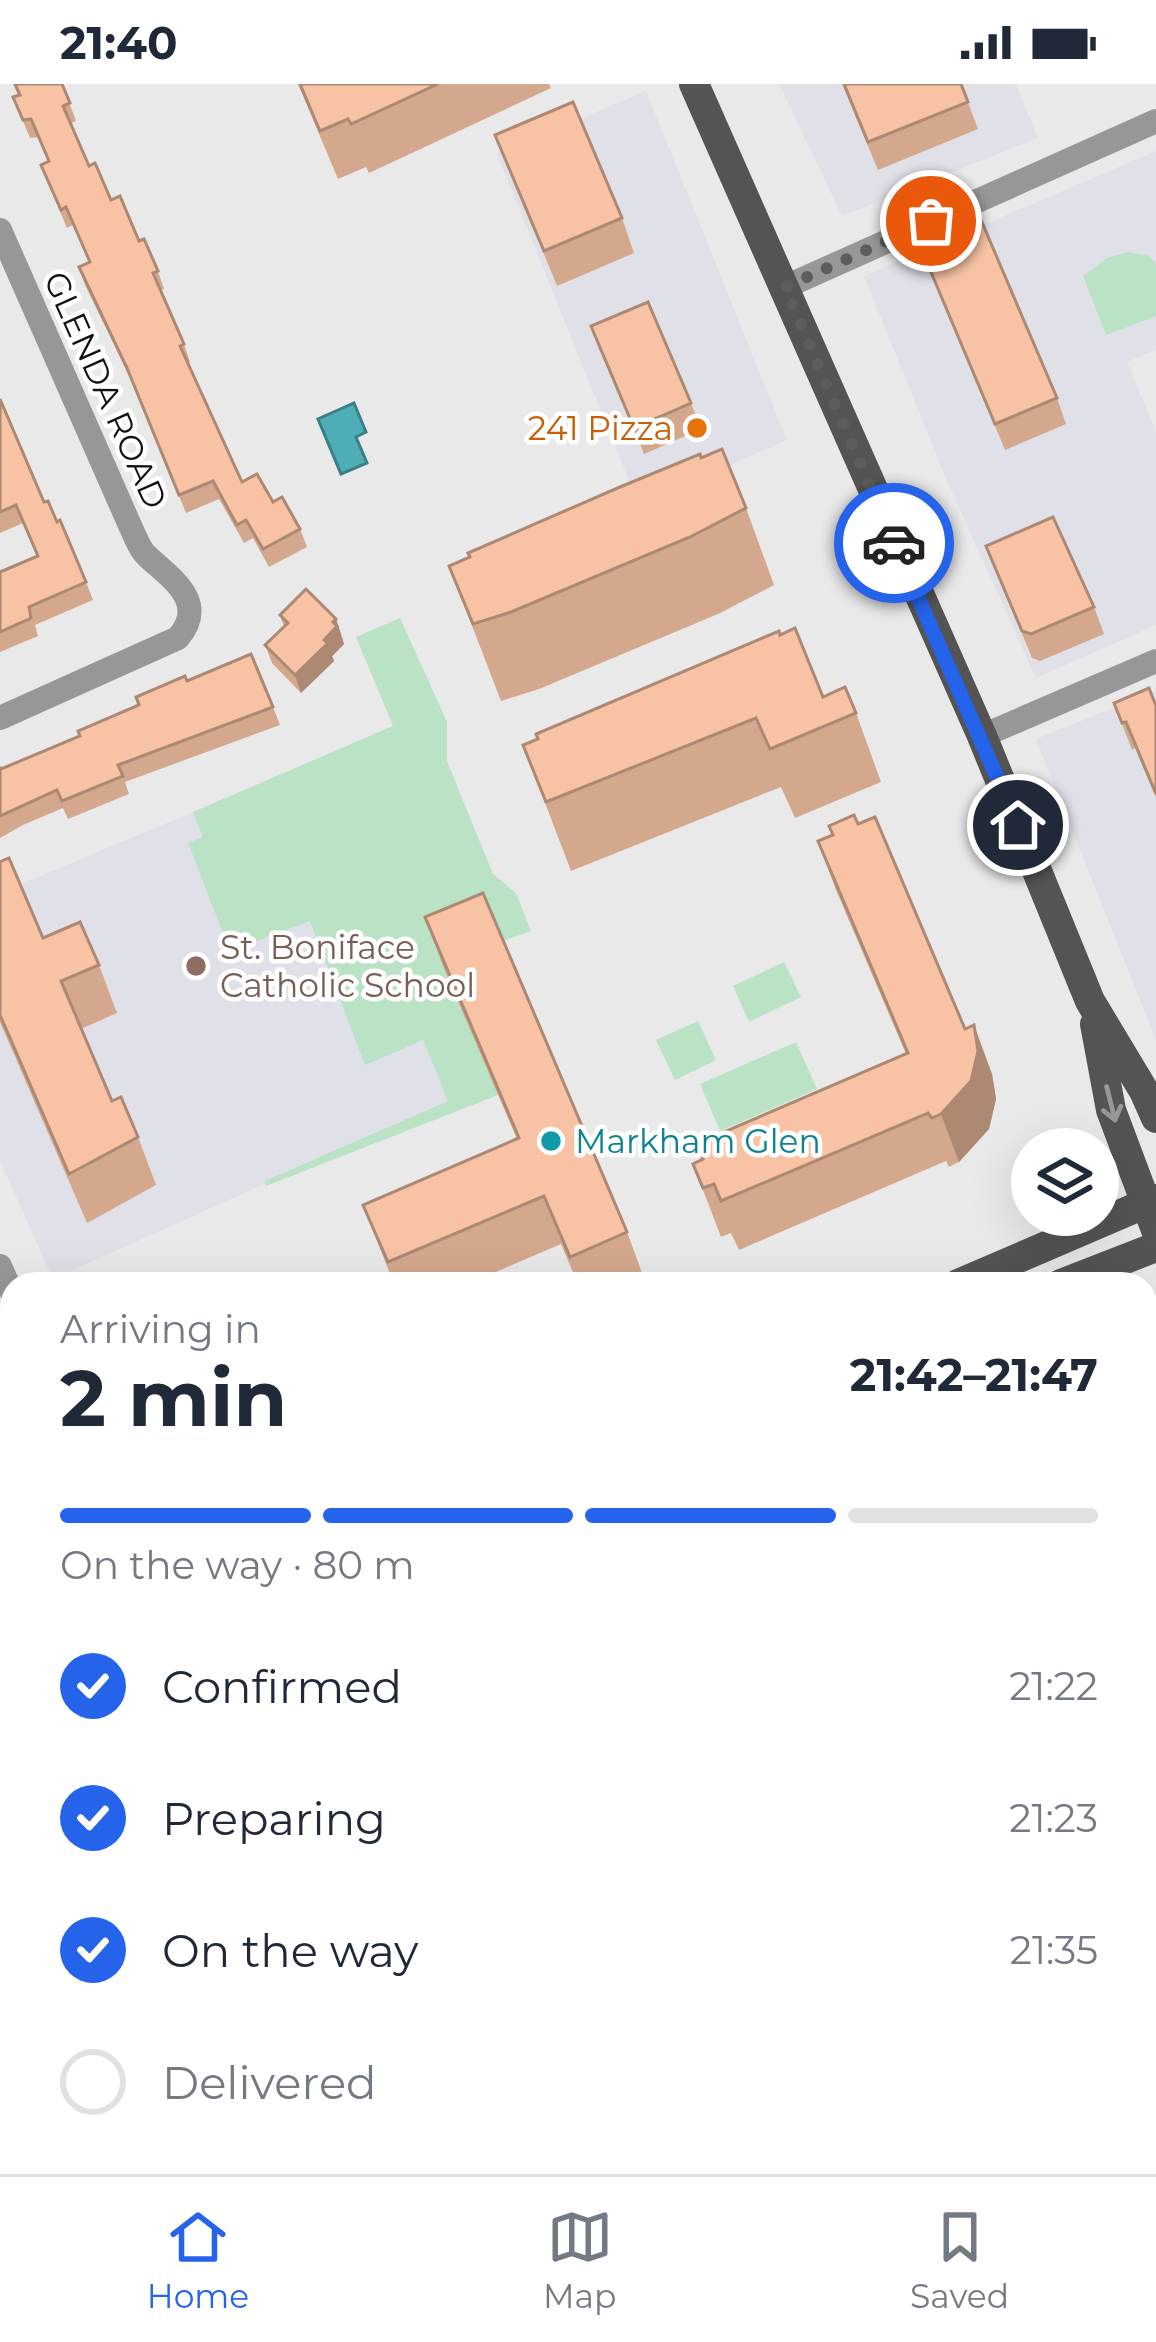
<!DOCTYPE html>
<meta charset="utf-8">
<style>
body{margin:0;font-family:Montserrat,sans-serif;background:#f6f6f7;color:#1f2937;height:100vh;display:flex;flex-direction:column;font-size:45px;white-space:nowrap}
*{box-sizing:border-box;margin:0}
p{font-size:39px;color:#747a83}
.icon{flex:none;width:66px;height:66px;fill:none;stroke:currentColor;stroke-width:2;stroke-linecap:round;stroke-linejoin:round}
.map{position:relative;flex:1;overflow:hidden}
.details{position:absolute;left:0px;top:1188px;width:1158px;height:903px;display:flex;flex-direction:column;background:#fff;border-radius:36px 36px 0 0;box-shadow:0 12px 48px #0002}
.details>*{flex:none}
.tools{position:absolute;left:1011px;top:1044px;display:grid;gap:24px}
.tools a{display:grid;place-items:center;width:108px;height:108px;border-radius:50%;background:#fff;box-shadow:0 12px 48px #0002;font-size:60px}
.pin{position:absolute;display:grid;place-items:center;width:102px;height:102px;color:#fff;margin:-51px;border:6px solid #fff;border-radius:50%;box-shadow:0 3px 12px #0007}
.courier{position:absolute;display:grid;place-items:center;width:120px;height:120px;margin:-60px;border:9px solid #2563eb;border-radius:50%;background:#fff;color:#222;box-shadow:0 3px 15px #0007}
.summary em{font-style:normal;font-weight:700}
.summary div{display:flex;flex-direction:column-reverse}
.summary{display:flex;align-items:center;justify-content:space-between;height:204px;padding:0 60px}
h1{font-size:78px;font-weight:700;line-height:90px}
.bar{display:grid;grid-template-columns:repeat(4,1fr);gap:18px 12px;align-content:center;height:144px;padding:0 60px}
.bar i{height:15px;border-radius:9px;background:#e0e1e3}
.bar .selected{background:#2563eb}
.bar p{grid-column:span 4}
ol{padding:0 60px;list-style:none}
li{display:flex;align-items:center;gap:36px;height:132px}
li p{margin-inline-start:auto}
li .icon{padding:12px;border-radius:50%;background:#2563eb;color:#fff;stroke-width:4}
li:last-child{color:#747a83}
li i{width:66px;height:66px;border:6px solid #e0e1e3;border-radius:50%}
.status{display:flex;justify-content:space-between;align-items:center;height:84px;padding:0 60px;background:#fff;direction:ltr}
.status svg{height:33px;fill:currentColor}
.tabs{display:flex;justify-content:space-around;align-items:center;height:168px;border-top:3px solid #e0e1e3;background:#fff;font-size:33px;color:#747a83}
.tabs a{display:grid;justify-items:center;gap:6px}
.tabs .selected{color:#2563eb}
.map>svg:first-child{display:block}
</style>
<div class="status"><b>21:40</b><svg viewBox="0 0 49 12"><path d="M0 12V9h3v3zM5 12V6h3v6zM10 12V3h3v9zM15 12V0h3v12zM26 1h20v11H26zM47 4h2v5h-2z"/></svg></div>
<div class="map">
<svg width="1156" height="2090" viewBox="0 0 1156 2090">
<rect width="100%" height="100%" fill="#e9e9ea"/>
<!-- built -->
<g fill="#e0e0e9">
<path d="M779,0H1016L1038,54L842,132Z"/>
<path d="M646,7L787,356L639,421L497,70Z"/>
<path d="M1156,67V266L1127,278L1156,347V541L1036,594L945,393L864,192Z"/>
<path d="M1156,607V956L1036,655Z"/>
<path d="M307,680L449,1017L53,1195L0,1077V809Z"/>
<path d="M1146,1237L1156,1260V2090H989L984,2079H1146Z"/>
</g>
<!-- green -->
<g fill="#bae2c5">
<path d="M1128,168L1149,172L1156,180V232L1106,251L1083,192L1107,174Z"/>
<path d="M400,534L447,638V677L493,790L516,809L531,847L500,858L498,1011L266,1102L265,1097L448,1017L423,956L365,981L310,837L230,867L188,759L203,753L193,728L393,642L356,553Z"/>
<path d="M784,878L801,913L749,938L733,902Z"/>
<path d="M698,937L716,976L675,996L656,956Z"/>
<path d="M796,958L817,1005L720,1047L700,1000Z"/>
<path d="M12,1691V2079H905L906,2090H0V1696Z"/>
</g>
<!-- water -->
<path fill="#4daeb7" stroke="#3b7f86" stroke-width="3" d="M354,319L366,348L356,353L367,379L341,390L318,335Z"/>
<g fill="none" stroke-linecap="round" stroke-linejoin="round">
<!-- minor -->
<g stroke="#969796" stroke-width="24">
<path d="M0,146L132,446C136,454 140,466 147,472C170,494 209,517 178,554L0,634"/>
<path d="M785,203L1156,37"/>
<path d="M982,652L1156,577"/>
<path d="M0,1182L12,1209"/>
</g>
<!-- primary -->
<g stroke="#535453" stroke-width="30">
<path d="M694,0L982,652L1090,917L1144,1007L1156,1034"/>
<path d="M1095,940L1111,1026L1156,1146"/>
<path d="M958,1200L1156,1115"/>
<path d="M1061,1200L1156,1163"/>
<path d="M0,1631L12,1626"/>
</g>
</g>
<!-- wall -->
<g fill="#d4a88d">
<path d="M13,0H62L76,37L71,39L89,82L158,187L164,205L161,206L184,260L190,278L188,279L242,398L273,418L300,445L307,463L269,483L253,454L244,459L219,415L186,429L134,302L85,201L79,183L89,178L73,141L67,144L48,99L41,81L48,78L38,53L30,54L13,13L18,11Z"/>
<path d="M298,0H549L551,4L369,89L366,83L338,95Z"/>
<path d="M842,0H961L978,45L878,86Z"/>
<path d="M495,51L622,134L634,169L557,202Z"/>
<path d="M920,162L1057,314L1066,340L1005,366Z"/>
<path d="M591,242L691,319L701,345L644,370Z"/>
<path d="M0,315L44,418L86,498L93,516L35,541L38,552L0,568V488L37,473L23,439L0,449Z"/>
<path d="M701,374L746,424L774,501L718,530L539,605L501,617L449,482Z"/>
<path d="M986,462L1094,523L1104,550L1040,577L1032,574Z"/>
<path d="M280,531L336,535L342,553L344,560L332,572L334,577L301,609L272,579L265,561L284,543Z"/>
<path d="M187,597L273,623L280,641L125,698L129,710L68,735L63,724L23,741L0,754V683L1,685L80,652Z"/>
<path d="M823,613L856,629L881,698L795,734L781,703L571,787L523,661Z"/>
<path d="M1114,619L1156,622V713L1135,664L1132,666Z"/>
<path d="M818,757L965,945L992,990L996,1015L989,1045L959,1078L949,1083L946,1077L739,1166L731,1149L721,1153L693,1080L906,970L836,806Z"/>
<path d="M0,778L43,854L99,881L117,929L81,945L112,1017L138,1053L156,1101L87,1139L0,938Z"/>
<path d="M425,833L627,1148L645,1197L637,1200H578L561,1160L468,1200H394L363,1121L517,1055L443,882Z"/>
<path d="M0,1336L12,1369L10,1373L12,1382L0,1388Z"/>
<path d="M1156,1721V2021L1146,2013V1723L1147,1725Z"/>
<path d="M0,1801L5,1813L12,1811V2038L0,2030Z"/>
<path d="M76,2079H180L173,2090H93Z"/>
</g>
<!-- shaded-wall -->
<g fill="#ad8873">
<path d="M336,535L344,560L332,572L334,577L301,609L295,591L324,556Z"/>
<path d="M974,941L992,990L996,1015L989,1045L959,1078L941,1030Z"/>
<path d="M1156,1983V2020L1147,1995Z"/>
<path d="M146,2079H180L173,2090H149Z"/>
</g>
<!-- building -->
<g fill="#f7c3a4" stroke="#ad8873" stroke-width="3">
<path d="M15,0H62L70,19L63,22L89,82L95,79L111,116L120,112L139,157L144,155L158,187L153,189L184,260L180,262L242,398L257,390L273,418L282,413L300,445L263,465L246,436L237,441L213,397L179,411L127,284L79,183L90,178L66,123L61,126L41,81L49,77L31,35L23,36L13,13L20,11Z"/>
<path d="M300,0H438L351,40L348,35L320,47Z"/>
<path d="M844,0H961L968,18L868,58Z"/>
<path d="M573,18L622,134L544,167L495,51Z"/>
<path d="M981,136L1057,314L995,340L920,162Z"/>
<path d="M648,218L691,319L634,344L591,242Z"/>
<path d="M0,315L44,418L48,417L57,438L60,436L86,498L29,523L31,534L0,548V488L38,472L16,421L0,428Z"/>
<path d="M722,365L746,424L690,453L511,528L473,540L449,482L470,473L468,469L620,403L700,370L701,374Z"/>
<path d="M1053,433L1094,523L1031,550L1022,547L986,462Z"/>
<path d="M306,505L336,535L333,538L337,542L324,556L328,559L295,591L265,561L288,539L280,531Z"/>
<path d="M795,544L823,613L845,603L856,629L770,665L756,634L546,718L523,661L538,655L536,650L779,547L780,551Z"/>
<path d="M251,570L273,623L118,681L123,692L62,717L57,706L0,732V683L1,685L80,652L78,647L139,621L136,613L185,592L187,597Z"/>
<path d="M1149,604L1156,622V710L1126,638L1122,639L1114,619Z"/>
<path d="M854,731L858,740L875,733L965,945L974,941L978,967L971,997L941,1030L932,1034L928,1029L721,1117L714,1100L703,1104L693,1080L703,1075L696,1060L908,969L818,757L833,751L829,742Z"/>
<path d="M9,774L43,854L80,838L99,881L61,897L112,1017L121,1013L138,1053L69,1090L0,931V778Z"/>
<path d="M483,809L627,1148L570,1173L544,1112L388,1178L363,1121L519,1054L425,833Z"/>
<path d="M198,1196L199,1200H172Z"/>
<path d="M1156,1721V1983L1147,1995L1146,1723L1147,1725Z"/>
<path d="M12,1811V1831L0,1833V1814Z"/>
<path d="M0,1837L12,1844V2012L0,2004Z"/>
<path d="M118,2079H146L126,2084Z"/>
</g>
<!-- one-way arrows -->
<defs><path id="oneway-shaft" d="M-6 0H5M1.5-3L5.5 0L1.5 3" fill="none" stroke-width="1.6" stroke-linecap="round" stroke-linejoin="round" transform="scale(3)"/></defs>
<use stroke="#989898" href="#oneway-shaft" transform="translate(1111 1020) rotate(76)"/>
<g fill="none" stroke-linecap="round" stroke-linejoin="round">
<!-- done -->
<path stroke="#5d5d5e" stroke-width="12" stroke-dasharray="0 21.6" d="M894,459L785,203L931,137"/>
<!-- route -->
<path stroke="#2563eb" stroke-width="15" d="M894,459L1018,741"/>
</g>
<!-- markers -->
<circle fill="#e8710a" stroke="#fff" stroke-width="4.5" cx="697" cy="344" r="12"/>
<circle fill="#8d6e63" stroke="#fff" stroke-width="4.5" cx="196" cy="882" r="12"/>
<circle fill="#0f9aa8" stroke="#fff" stroke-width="4.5" cx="551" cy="1057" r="12"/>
<g text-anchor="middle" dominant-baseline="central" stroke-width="9" stroke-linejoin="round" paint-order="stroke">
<!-- street labels -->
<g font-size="33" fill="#111112" stroke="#fff">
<text transform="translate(106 306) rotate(66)">GLENDA ROAD</text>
</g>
<!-- food labels -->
<g font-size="33" fill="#c56008" stroke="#fff" text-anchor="end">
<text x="673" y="344">241 Pizza</text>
</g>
<!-- education labels -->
<g font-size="33" fill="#785e54" stroke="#fff" text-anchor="start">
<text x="220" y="863">St. Boniface<tspan x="220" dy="38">Catholic School</tspan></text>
</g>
<!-- culture labels -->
<g font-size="33" fill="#0d838f" stroke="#fff" text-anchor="start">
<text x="575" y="1057">Markham Glen</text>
</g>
</g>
</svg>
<div class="tools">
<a><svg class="icon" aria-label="layers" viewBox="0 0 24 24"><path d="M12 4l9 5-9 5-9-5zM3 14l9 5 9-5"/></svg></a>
</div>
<div class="pin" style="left:931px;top:137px;background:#ea580c"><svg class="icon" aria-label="bag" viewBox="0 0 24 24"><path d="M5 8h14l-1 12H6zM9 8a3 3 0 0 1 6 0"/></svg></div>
<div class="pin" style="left:1018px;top:741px;background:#1f2937"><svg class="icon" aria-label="home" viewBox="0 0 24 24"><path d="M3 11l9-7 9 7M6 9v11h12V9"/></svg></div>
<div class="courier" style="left:894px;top:459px"><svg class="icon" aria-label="car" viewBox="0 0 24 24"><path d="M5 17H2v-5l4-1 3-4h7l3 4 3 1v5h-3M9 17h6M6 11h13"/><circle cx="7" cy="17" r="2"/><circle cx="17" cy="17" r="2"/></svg></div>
<section class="details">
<div class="summary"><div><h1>2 min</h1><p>Arriving in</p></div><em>21:42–21:47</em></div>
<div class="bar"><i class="selected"></i><i class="selected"></i><i class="selected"></i><i></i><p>On the way · 80 m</p></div>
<ol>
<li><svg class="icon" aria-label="check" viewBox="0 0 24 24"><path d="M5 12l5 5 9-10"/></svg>Confirmed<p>21:22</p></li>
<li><svg class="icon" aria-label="check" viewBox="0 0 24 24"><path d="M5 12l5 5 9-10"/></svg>Preparing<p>21:23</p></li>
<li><svg class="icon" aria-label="check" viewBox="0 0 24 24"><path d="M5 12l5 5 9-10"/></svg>On the way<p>21:35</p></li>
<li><i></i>Delivered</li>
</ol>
</section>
</div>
<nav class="tabs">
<a class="selected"><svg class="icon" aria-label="home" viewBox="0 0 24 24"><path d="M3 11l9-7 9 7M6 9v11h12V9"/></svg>Home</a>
<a><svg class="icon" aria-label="map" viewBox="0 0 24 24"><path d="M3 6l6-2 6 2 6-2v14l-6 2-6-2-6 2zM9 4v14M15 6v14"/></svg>Map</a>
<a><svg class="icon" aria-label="saved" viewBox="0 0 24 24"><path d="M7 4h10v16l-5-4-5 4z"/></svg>Saved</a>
</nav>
